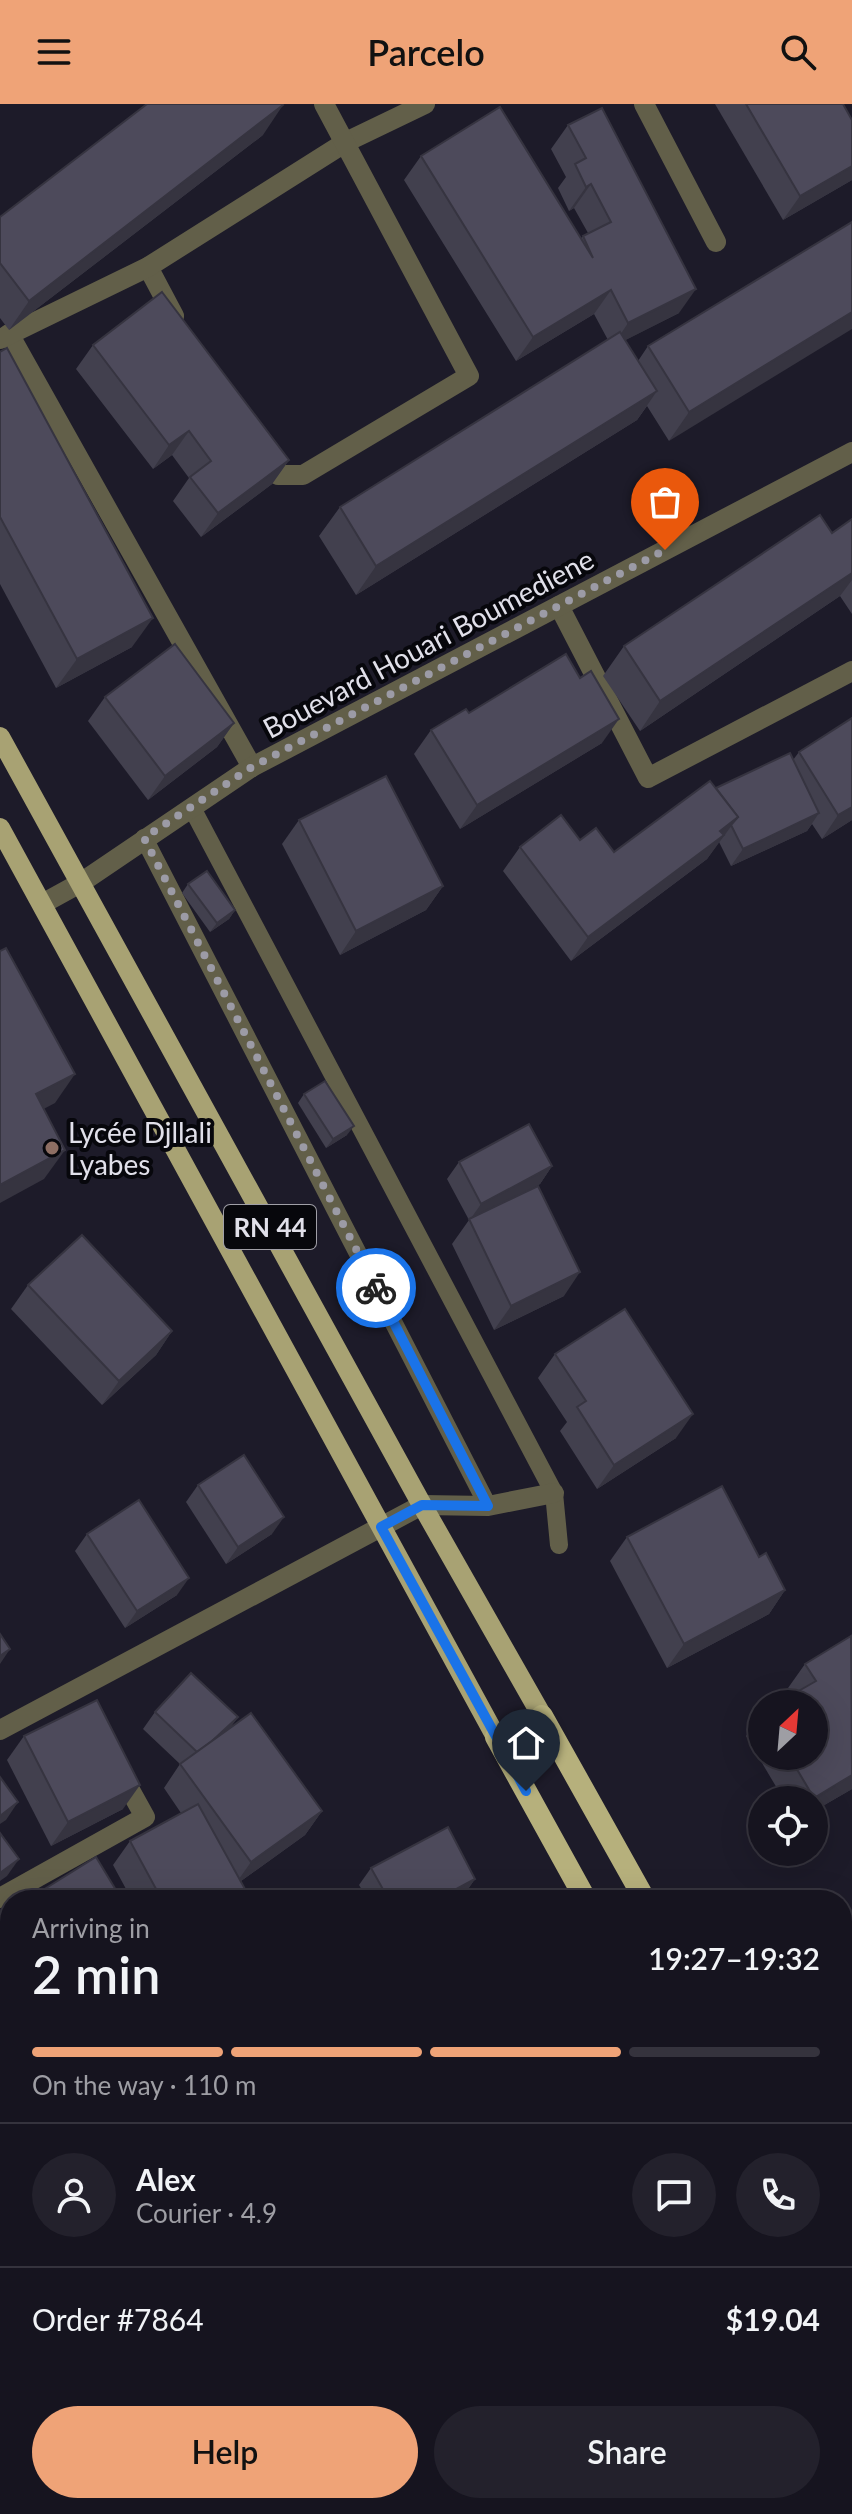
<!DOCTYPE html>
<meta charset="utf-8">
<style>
body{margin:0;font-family:Lato,sans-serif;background:#23212c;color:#f1f3f6;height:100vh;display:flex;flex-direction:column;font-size:30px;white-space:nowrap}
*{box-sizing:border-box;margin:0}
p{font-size:26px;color:#9e9ea4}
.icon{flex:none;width:44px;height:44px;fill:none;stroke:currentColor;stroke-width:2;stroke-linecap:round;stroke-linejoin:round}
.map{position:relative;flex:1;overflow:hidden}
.details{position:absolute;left:0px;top:1786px;width:852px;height:624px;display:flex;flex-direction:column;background:#16141f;border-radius:32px 32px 0 0;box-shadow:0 8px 32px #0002,0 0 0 2px #35333d}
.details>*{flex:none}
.needle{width:52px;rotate:26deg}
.controls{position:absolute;left:748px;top:1586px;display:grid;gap:16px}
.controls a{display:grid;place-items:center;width:80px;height:80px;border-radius:50%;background:#16141f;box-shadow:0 8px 32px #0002,0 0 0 2px #35333d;font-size:40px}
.pin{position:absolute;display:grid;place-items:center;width:68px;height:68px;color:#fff;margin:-82px -34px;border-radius:50% 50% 50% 0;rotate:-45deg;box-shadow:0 0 8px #0007}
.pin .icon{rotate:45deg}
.courier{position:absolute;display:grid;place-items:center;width:80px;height:80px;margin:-40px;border:6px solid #1a73e8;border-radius:50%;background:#fff;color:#222;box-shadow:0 2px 10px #0007}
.summary em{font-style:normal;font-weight:600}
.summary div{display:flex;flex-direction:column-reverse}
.summary{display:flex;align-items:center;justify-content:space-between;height:136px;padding:0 32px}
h1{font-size:52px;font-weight:600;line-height:60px}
.bar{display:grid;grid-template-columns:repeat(4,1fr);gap:12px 8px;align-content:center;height:96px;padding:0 32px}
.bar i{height:10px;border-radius:6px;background:#35333d}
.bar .active{background:#efa377}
.bar p{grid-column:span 4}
.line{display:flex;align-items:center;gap:20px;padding:0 32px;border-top:2px solid #35333d}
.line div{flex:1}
.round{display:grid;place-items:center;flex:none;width:84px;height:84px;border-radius:42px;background:#23212c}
.action{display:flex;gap:16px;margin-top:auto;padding:16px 32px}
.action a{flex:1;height:92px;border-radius:48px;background:#efa377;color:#111;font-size:32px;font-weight:600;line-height:92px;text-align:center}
.action a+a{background:#23212c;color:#f1f3f6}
header{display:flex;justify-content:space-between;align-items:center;height:104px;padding:0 32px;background:#efa377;color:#111;font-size:36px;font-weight:600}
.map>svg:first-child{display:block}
</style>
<header><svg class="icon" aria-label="menu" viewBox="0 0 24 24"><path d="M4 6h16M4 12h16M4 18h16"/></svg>Parcelo<svg class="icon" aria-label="search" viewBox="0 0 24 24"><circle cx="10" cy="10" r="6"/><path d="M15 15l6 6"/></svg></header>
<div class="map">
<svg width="852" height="2410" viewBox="0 0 852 2410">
<rect width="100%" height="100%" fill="#1d1b29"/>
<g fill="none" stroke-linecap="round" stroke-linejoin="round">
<!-- service -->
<g stroke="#625f49" stroke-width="18">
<path d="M192,704L554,1389L559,1441"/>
<path d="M144,734L488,1402"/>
</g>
<!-- minor -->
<g stroke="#625f49" stroke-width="20">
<path d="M644,0L716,138"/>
<path d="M148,163L174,212"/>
<path d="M9,230L252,663"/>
<path d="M0,235L148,163L346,38L425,0"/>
<path d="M256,359L278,371H303L469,272L324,0"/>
<path d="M559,502L648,674L852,567"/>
<path d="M0,1626L422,1401L488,1402L554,1389"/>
<path d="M0,1794L145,1713L120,1668"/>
</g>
<!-- tertiary -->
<path stroke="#625f49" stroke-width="20" d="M42,800L82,778L252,663L852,348"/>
<!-- primary -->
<g stroke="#a8a273" stroke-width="20">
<path d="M0,633L422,1401L542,1612"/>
<path d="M0,724L496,1633"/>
</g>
<!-- trunk -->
<g stroke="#b6b07c" stroke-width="22">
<path d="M542,1612L645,1796"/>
<path d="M496,1633L586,1796"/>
<path d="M842,2149L852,2167"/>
<path d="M842,2256L852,2274"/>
</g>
</g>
<!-- wall -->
<g fill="#42404e">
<path d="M715,0H843L852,76L783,116Z"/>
<path d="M568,21L679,209L625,236L638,257L648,242L852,118L669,337L647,302L637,316L356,491L319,432L340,403L608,236L594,210L516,257L404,76L421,52L581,134L588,129L574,104L569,107L558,84L566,73L551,45Z"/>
<path d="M263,31L9,226L0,214V113Z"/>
<path d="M93,241L289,356L272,380L201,433L173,397L189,374L172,351L153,365L76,265Z"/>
<path d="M0,248L132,543L56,584L0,480Z"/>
<path d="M852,415V510L840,492L640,627L603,572L624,542L832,429Z"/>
<path d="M580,574L602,639L460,725L414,650L431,626L469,609Z"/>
<path d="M105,593L234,619L217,643L148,696L88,617Z"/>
<path d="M799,648L852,716L822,735L812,720L807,727L731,762L719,738L707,755L571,857L503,767L520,743L580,736L614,748L716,684L793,656Z"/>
<path d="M299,716L443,782L426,806L340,851L282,740Z"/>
<path d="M188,780L235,806L229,815L210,828L182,789Z"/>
<path d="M304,990L347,1031L326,1044L298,999Z"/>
<path d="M459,1058L552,1062L540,1080L505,1098L564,1192L494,1226L452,1140L469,1116L447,1075Z"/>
<path d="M28,1181L172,1227L156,1251L102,1301L11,1205Z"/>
<path d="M555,1250L676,1334L597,1385L560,1327L567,1318L538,1274Z"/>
<path d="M198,1381L272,1430L226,1460L186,1398Z"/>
<path d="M87,1430L177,1491L125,1524L75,1447Z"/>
<path d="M627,1433L759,1453L785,1486L769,1510L667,1564L610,1457Z"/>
<path d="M851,1532L852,1685L814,1707V1696H784L746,1632L762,1609V1652H814L793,1590L788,1584L805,1560Z"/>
<path d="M155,1608L238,1613L228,1626L322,1707L305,1731L241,1777L237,1796H132L113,1761L130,1737L181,1709L164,1684L180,1660L143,1625Z"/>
<path d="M24,1632L123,1705L51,1742L7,1656Z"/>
<path d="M371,1764L475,1775L463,1792L456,1796H368L359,1781Z"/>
<path d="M43,1786L122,1796H35Z"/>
<path d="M10,1814V1902L0,1909V1821Z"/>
<path d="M852,1969V2020L842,2005V1983Z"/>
<path d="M10,2080V2167L0,2155V2088Z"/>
</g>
<!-- shaded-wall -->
<g fill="#363440">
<path d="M283,1L263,31L9,226L29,197Z"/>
<path d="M852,62V76L783,116L800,92Z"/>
<path d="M591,80L574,104L569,107L586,83Z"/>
<path d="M696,185L679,209L612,243L628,219Z"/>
<path d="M611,186L594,210L516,257L533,233Z"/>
<path d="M852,208V225L669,337L689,308Z"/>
<path d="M657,287L637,316L356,491L376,462Z"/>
<path d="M189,327L172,351L153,365L169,341Z"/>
<path d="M289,356L272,380L201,433L218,409Z"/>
<path d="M852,469V476L840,492L640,627L660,597Z"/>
<path d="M153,514L132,543L56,584L77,555Z"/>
<path d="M619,615L602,639L460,725L477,701Z"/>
<path d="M234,619L217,643L148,696L165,672Z"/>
<path d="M852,703V716L822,735L838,711Z"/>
<path d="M819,709L807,727L731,762L743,745Z"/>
<path d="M738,713L707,755L571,857L588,833Z"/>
<path d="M443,782L426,806L340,851L356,827Z"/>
<path d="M235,806L229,815L210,828L217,819Z"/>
<path d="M75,970L55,999L15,1020L36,990Z"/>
<path d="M354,1022L347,1031L326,1044L333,1035Z"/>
<path d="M65,1046L44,1075L0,1099V1081Z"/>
<path d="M552,1062L540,1080L469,1117L481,1100Z"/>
<path d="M580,1168L564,1192L494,1226L511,1202Z"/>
<path d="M172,1227L156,1251L102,1301L119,1277Z"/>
<path d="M693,1310L676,1334L597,1385L614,1361Z"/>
<path d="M284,1413L272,1430L226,1460L238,1443Z"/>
<path d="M189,1474L177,1491L125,1524L137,1507Z"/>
<path d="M785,1486L769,1510L667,1564L684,1540Z"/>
<path d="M10,1545L0,1560V1552Z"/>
<path d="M238,1613L226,1630L199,1650Z"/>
<path d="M852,1671V1685L814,1707V1696H812L814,1694Z"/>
<path d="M140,1681L123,1705L51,1742L68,1718Z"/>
<path d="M18,1698L6,1716L0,1720V1712Z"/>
<path d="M322,1707L305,1731L234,1782L251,1758Z"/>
<path d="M19,1755L7,1772L0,1777V1769Z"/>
<path d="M475,1775L463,1792L456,1796H436Z"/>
<path d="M245,1785L237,1796H224Z"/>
<path d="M10,1894V1902L0,1909V1908Z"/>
</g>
<!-- building -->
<g fill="#4d4a5b" stroke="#363440" stroke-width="2">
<path d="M147,0H282L283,1L29,197L0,159V113Z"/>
<path d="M746,0H843L852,16V62L800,92Z"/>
<path d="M500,3L593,154L583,132L611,118L591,80L586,83L575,60L586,54L568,21L602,4L696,185L628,219L611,186L533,233L421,52Z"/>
<path d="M852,118V208L689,308L648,242Z"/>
<path d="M162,188L289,356L218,409L190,373L211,357L189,327L169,341L93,241Z"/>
<path d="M620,228L657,287L376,462L340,403Z"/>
<path d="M7,244L153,514L77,555L0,413V248Z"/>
<path d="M820,411L832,429L852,415V469L660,597L624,542Z"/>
<path d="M175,540L234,619L165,672L105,593Z"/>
<path d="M566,550L580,574L591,567L619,615L477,701L431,626L466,605L469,609Z"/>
<path d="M852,614V703L838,711L799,648Z"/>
<path d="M790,649L819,709L743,745L731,721L738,713L716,684Z"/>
<path d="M386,672L443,782L356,827L299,716Z"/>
<path d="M710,677L738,713L720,727L724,731L588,833L520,743L561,711L580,736L596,724L614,748Z"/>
<path d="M207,767L235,806L217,819L188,780Z"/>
<path d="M6,844L75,970L36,990L65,1046L0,1081V847Z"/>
<path d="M325,977L354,1022L333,1035L304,990Z"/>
<path d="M529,1020L552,1062L481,1100L459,1058Z"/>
<path d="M538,1082L580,1168L511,1202L469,1115Z"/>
<path d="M82,1131L172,1227L119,1277L28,1181Z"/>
<path d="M625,1205L693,1310L614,1361L577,1303L586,1297L555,1250Z"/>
<path d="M244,1351L284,1413L238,1443L198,1381Z"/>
<path d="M722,1382L759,1453L766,1449L785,1486L684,1540L627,1433Z"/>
<path d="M139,1396L189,1474L137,1507L87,1430Z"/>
<path d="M0,1530L10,1545L0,1552Z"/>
<path d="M851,1532L852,1671L814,1694L789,1652H814V1600H776L816,1577L805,1560Z"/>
<path d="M191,1569L238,1613L212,1637L197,1648L155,1608Z"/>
<path d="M97,1596L140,1681L68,1718L24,1632Z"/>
<path d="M251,1609L322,1707L251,1758L180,1660Z"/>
<path d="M0,1673L18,1698L0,1712Z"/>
<path d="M198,1700L245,1785L224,1796H162L130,1737Z"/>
<path d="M448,1723L475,1775L436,1796H389L371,1764Z"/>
<path d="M0,1729L19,1755L0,1769Z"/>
<path d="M96,1753L122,1796H49L43,1786Z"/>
<path d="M514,1789L518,1796H503Z"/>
<path d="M10,1814V1893L0,1878V1821Z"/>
<path d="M10,2080V2135L0,2124V2088Z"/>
</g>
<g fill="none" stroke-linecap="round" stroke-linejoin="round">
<!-- done -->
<path stroke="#9c9ba6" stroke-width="8" stroke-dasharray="0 14.4" d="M376,1184L144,734L252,663L665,446"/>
<!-- route -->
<path stroke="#1a73e8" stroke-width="10" d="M376,1184L488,1402L422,1401L381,1423L526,1687"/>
</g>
<!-- markers -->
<circle fill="#8d6e63" stroke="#07070c" stroke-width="3" cx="52" cy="1044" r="8"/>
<g text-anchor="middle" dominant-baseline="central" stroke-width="8" stroke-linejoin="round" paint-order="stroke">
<!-- shield labels -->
<rect fill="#07070c" stroke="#a09fa7" stroke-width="2" x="224" y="1101" width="92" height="44" rx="6"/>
<g font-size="26" font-weight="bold" fill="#e1e0ea">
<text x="270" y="1123">RN 44</text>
</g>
<!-- street labels -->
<g font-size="28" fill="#e1e0ea" stroke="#07070c">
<text transform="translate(428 539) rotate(-28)">Bouevard Houari Boumediene</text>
</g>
<!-- poi labels -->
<g font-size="28" fill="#e1e0ea" stroke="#07070c" text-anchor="start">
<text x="68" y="1028">Lycée Djllali<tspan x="68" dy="32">Lyabes</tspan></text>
</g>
</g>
</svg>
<div class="controls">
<a><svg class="needle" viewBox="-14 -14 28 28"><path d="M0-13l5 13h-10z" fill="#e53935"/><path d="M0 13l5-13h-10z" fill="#9e9ea4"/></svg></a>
<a><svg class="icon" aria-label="locate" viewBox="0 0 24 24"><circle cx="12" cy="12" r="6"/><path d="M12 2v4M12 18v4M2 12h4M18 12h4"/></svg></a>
</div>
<div class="pin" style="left:665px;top:446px;background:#ea580c"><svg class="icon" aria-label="bag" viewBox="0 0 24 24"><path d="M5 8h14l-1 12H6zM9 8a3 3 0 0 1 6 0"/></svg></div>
<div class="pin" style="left:526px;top:1687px;background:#1f2937"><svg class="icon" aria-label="home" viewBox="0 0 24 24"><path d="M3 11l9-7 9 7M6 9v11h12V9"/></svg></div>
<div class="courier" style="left:376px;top:1184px"><svg class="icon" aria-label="bike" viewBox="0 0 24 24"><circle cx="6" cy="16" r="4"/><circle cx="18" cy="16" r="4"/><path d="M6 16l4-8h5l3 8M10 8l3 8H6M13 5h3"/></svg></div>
<section class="details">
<div class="summary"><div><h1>2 min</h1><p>Arriving in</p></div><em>19:27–19:32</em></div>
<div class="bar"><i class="active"></i><i class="active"></i><i class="active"></i><i></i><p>On the way · 110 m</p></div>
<div class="line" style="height:144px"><a class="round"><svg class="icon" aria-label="person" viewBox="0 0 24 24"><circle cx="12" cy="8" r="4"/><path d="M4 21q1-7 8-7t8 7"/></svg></a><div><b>Alex</b><p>Courier · 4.9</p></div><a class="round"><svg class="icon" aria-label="chat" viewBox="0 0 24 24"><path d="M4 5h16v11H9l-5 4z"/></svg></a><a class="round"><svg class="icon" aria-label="phone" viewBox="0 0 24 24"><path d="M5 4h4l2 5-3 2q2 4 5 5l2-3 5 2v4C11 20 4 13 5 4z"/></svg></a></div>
<div class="line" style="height:104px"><div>Order #7864</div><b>$19.04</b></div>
<div class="action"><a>Help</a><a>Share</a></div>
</section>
</div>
